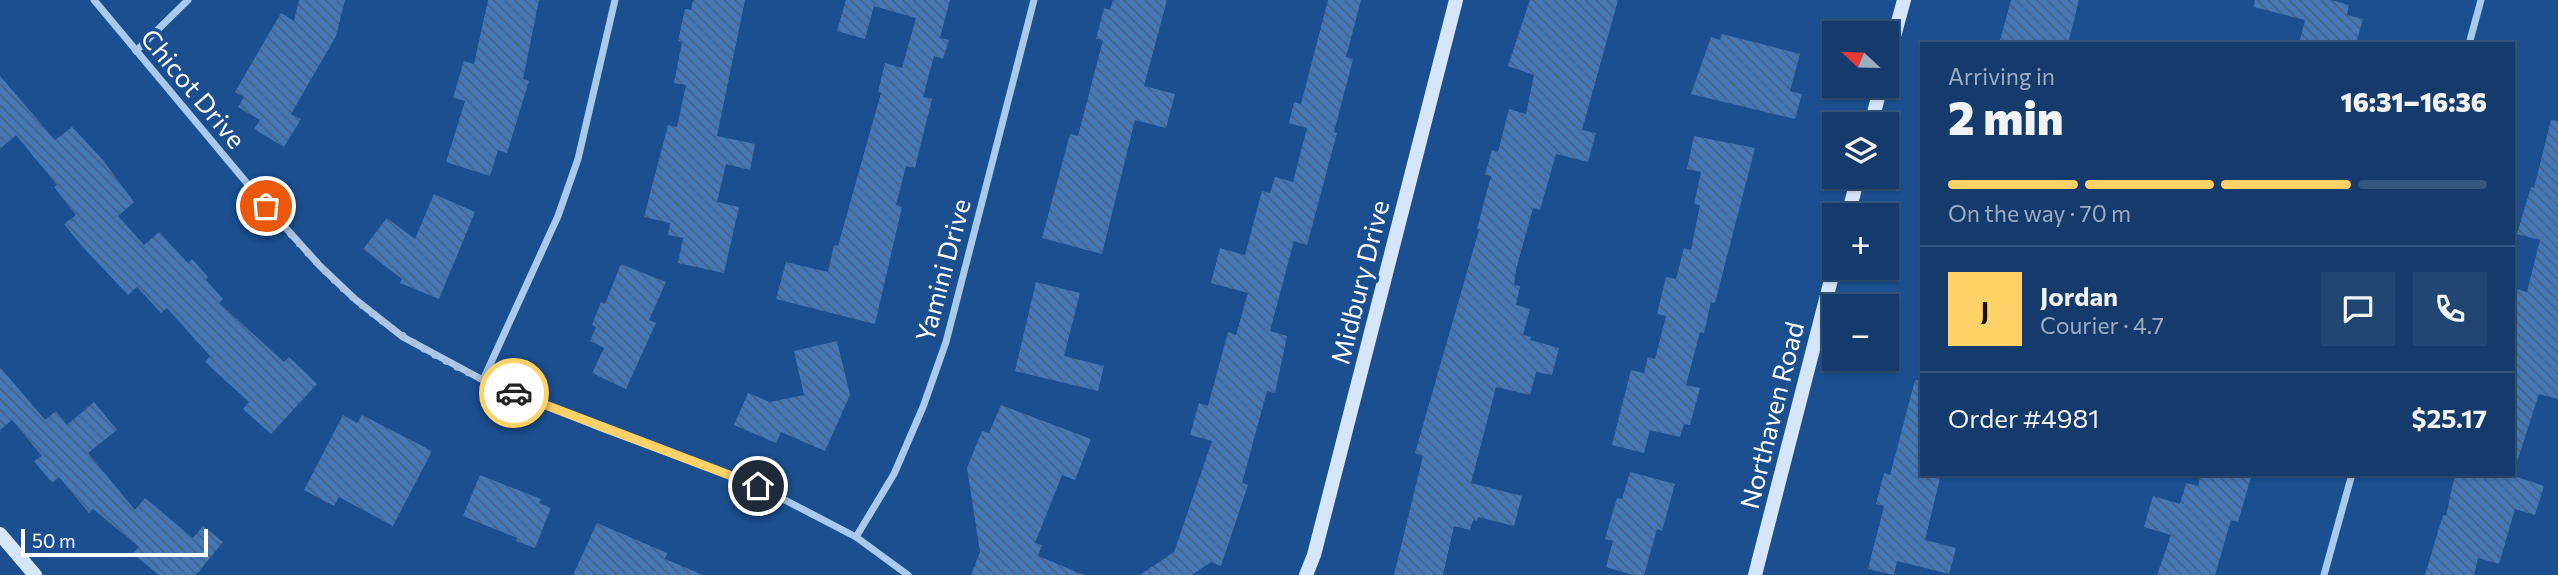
<!DOCTYPE html>
<meta charset="utf-8">
<style>
body{margin:0;font-family:Commissioner,sans-serif;background:#214673;color:#f1f3f6;height:100vh;display:flex;flex-direction:column;font-size:26px;white-space:nowrap}
*{box-sizing:border-box;margin:0}
p{font-size:23px;color:#9dadc1}
.icon{flex:none;width:38px;height:38px;fill:none;stroke:currentColor;stroke-width:2;stroke-linecap:round;stroke-linejoin:round}
.map{position:relative;flex:1;overflow:hidden}
.sheet{position:absolute;left:1920px;top:42px;width:595px;height:434px;display:flex;flex-direction:column;background:#143b6b;border-radius:0px;box-shadow:0 2px 5px #0004,0 0 0 2px #33557e}
.sheet>*{flex:none}
.needle{width:46px;rotate:292deg}
.buttons{position:absolute;left:1822px;top:21px;display:grid;gap:14px}
.buttons a{display:grid;place-items:center;width:77px;height:77px;border-radius:0px;background:#143b6b;box-shadow:0 2px 5px #0004,0 0 0 2px #33557e;font-size:35px}
.scale{position:absolute;left:21px;bottom:18px;width:187px;box-sizing:border-box;padding-left:7px;border:4px solid #fff;border-top:0;font-size:19px;line-height:24px;white-space:nowrap;color:#fff;-webkit-text-stroke:5px #1b4f8f;paint-order:stroke}
.pin{position:absolute;display:grid;place-items:center;width:60px;height:60px;color:#fff;margin:-30px;border:4px solid #fff;border-radius:50%;box-shadow:0 2px 7px #0007}
.courier{position:absolute;display:grid;place-items:center;width:70px;height:70px;margin:-35px;border:5px solid #ffd166;border-radius:50%;background:#fff;color:#222;box-shadow:0 2px 9px #0007}
.overview em{font-style:normal;font-weight:800}
.overview div{display:flex;flex-direction:column-reverse}
.overview{display:flex;align-items:center;justify-content:space-between;height:119px;padding:0 28px}
h1{font-size:46px;font-weight:800;line-height:52px}
.bar{display:grid;grid-template-columns:repeat(4,1fr);gap:10px 7px;align-content:center;height:84px;padding:0 28px}
.bar i{height:9px;border-radius:5px;background:#33557e}
.bar .selected{background:#ffd166}
.bar p{grid-column:span 4}
.line{display:flex;align-items:center;gap:18px;padding:0 28px;border-top:2px solid #33557e}
.line div{flex:1}
.round{display:grid;place-items:center;flex:none;width:74px;height:74px;border-radius:0px;background:#214673}
.map>svg:first-child{display:block}
</style>
<div class="map">
<svg width="2558" height="575" viewBox="0 0 2558 575">
<defs>
<pattern id="building-back-hatch" width="6" height="6" patternUnits="userSpaceOnUse" patternTransform="scale(1.75)"><rect width="6" height="6" fill="#4478b7"/><path d="M-1 5l2 2M0 0l6 6M5-1l2 2" fill="none" stroke="#486282"/></pattern>
</defs>
<rect width="100%" height="100%" fill="#1b4f8f"/>
<!-- building -->
<g fill="url(#building-back-hatch)">
<path d="M299,0H345L336,36L291,114L301,119L284,147L254,129L260,120L238,107L244,97L235,92L281,13L294,21Z"/>
<path d="M488,0H539L523,79L529,81L507,153L498,150L490,176L446,162L465,101L453,98L464,61L474,64Z"/>
<path d="M693,0H745L717,136L755,144L750,170L726,164L717,202L739,207L724,273L678,263L683,238L668,235L670,223L644,217L668,125L677,127L686,85L674,83L682,42L678,41L685,9L691,10Z"/>
<path d="M846,0H950L940,38L949,40L943,59L934,56L923,97L932,99L915,168L906,166L896,205L902,207L875,324L776,299L786,262L828,272L834,245L838,246L881,93L878,92L885,63L902,68L916,18L874,6L875,2L865,39L837,31Z"/>
<path d="M1113,0H1167L1144,86L1175,94L1166,128L1135,120L1102,254L1042,238L1070,134L1078,136L1103,40L1096,39L1104,8L1110,10Z"/>
<path d="M1328,0H1361L1346,57L1353,59L1334,132L1337,133L1307,245L1294,241L1270,331L1287,336L1275,393L1267,391L1242,483L1248,485L1221,566L1211,562L1192,575H1140L1174,552L1212,441L1190,435L1199,403L1208,406L1228,332L1236,335L1248,293L1211,283L1220,248L1245,255L1262,191L1270,193L1275,177L1293,182L1307,128L1289,123L1294,102L1301,104Z"/>
<path d="M1530,0H1618L1582,130L1596,133L1588,162L1556,154L1540,210L1533,208L1516,270L1514,285L1520,286L1516,305L1530,309L1523,335L1531,337L1530,340L1559,348L1552,375L1536,372L1530,395L1496,387L1471,483L1522,496L1514,526L1478,517L1477,521L1473,520L1470,530L1454,526L1443,575H1394L1423,456L1415,453L1479,230L1477,229L1491,176L1485,175L1492,150L1498,152L1509,109L1526,114L1534,75L1508,66Z"/>
<path d="M2011,0H2079L2068,44H1999Z"/>
<path d="M2255,0H2331L2349,5L2347,15L2363,19L2356,44H2299L2305,20L2254,7Z"/>
<path d="M1722,34L1800,54L1790,91L1802,94L1795,119L1691,94L1711,37L1720,40Z"/>
<path d="M0,76L55,140L72,127L102,159L134,202L118,216L144,245L159,232L188,263L192,259L208,277L206,280L223,299L219,303L284,362L289,357L317,384L271,434L243,409L249,402L205,362L210,356L167,308L161,313L137,287L128,295L82,246L64,224L76,215L54,187L57,185L16,135L0,149Z"/>
<path d="M2551,120L2558,121V399L2539,394L2517,462L2513,461V288L2527,292L2540,240L2517,234L2531,187L2534,188Z"/>
<path d="M1694,136L1755,148L1715,303L1711,302L1704,333L1700,332L1686,385L1700,388L1690,425L1684,424L1680,437L1650,430L1644,453L1612,445L1631,370L1644,373L1648,357L1655,359L1666,316L1657,314L1666,277L1676,279L1684,248L1691,250L1700,205L1694,204L1701,172L1687,169Z"/>
<path d="M434,194L475,212L439,299L400,283L402,279L363,249L387,218L415,239Z"/>
<path d="M621,264L666,282L649,320L656,323L626,389L592,373L604,348L590,341L596,327L592,325L601,302L605,304Z"/>
<path d="M1036,282L1080,293L1064,356L1104,366L1098,391L1015,371Z"/>
<path d="M837,341L850,395L825,451L781,432L776,443L734,425L748,393L770,402L804,395L794,351Z"/>
<path d="M0,367L45,420L56,411L67,425L94,402L117,430L88,453L135,510L145,498L193,538L203,526L223,542L196,575H159L133,554L139,547L93,509L89,513L59,477L52,483L34,461L42,456L12,420L0,430Z"/>
<path d="M1915,380L1922,381V474H1941L1925,540L1956,548L1949,574L1897,561L1894,575L1868,569L1884,506L1876,504L1884,473L1890,475Z"/>
<path d="M1001,405L1091,439L1075,480L1062,475L1035,543L1042,545L1038,556L1084,575H971L980,552L967,468L982,431L989,433Z"/>
<path d="M343,415L357,423L362,415L432,451L393,526L339,497L334,506L304,490Z"/>
<path d="M1630,472L1675,484L1662,531L1657,529L1644,575H1633L1606,567L1613,541L1605,539L1617,498L1622,499Z"/>
<path d="M2201,474H2252L2238,522L2231,520L2215,575H2157L2171,535L2144,527L2153,496L2180,504L2186,483L2198,486Z"/>
<path d="M2455,474H2508L2544,486L2535,515L2515,509L2499,564L2478,558L2474,575H2425L2443,515L2446,516Z"/>
<path d="M480,475L541,499L539,503L551,508L535,548L516,541L517,538L463,516Z"/>
<path d="M597,523L667,553L665,559L703,575H573Z"/>
</g>
<g fill="none" stroke-linecap="round" stroke-linejoin="round">
<!-- street -->
<g stroke="#a9c9ee" stroke-width="7">
<path d="M94,0L266,206L320,266L356,300L403,337L483,380L604,429L758,486L856,537L908,575"/>
<path d="M2469,44L2481,0"/>
<path d="M136,51L188,0"/>
<path d="M483,380L558,216L578,159L615,0"/>
<path d="M856,537L894,474L923,407L946,342L1034,0"/>
<path d="M2324,575L2352,474"/>
</g>
<!-- secondary -->
<g stroke="#d6e6fa" stroke-width="14">
<path d="M1886,66L1904,0"/>
<path d="M1871,124L1881,86"/>
<path d="M1848,215L1858,177"/>
<path d="M0,534L35,575"/>
<path d="M1306,575L1314,555L1456,0"/>
<path d="M1755,575L1834,268"/>
</g>
</g>
<g fill="none" stroke-linecap="round" stroke-linejoin="round">
<!-- done -->
<path stroke="#afc1d8" stroke-width="7" stroke-dasharray="0 12.6" d="M266,206C295,239 323,272 356,300C402,340 457,370 514,393"/>
<!-- route -->
<path stroke="#ffd166" stroke-width="9" d="M514,393L758,486"/>
</g>
<g text-anchor="middle" dominant-baseline="central" stroke-width="7" stroke-linejoin="round" paint-order="stroke">
<!-- street labels -->
<g font-size="26" fill="#fff" stroke="#1b4f8f">
<text transform="translate(194 88) rotate(50)">Chicot Drive</text>
<text transform="translate(942 270) rotate(-75)">Yamini Drive</text>
<text transform="translate(1359 282) rotate(-76)">Midbury Drive</text>
<text transform="translate(1771 415) rotate(-76)">Northaven Road</text>
</g>
</g>
</svg>
<div class="buttons">
<a><svg class="needle" viewBox="-14 -14 28 28"><path d="M0-13l5 13h-10z" fill="#e53935"/><path d="M0 13l5-13h-10z" fill="#9dadc1"/></svg></a>
<a><svg class="icon" aria-label="layers" viewBox="0 0 24 24"><path d="M12 4l9 5-9 5-9-5zM3 14l9 5 9-5"/></svg></a>
<a>+</a>
<a>−</a>
</div>
<div class="scale">50 m</div>
<div class="pin" style="left:266px;top:206px;background:#ea580c"><svg class="icon" aria-label="bag" viewBox="0 0 24 24"><path d="M5 8h14l-1 12H6zM9 8a3 3 0 0 1 6 0"/></svg></div>
<div class="pin" style="left:758px;top:486px;background:#1f2937"><svg class="icon" aria-label="home" viewBox="0 0 24 24"><path d="M3 11l9-7 9 7M6 9v11h12V9"/></svg></div>
<div class="courier" style="left:514px;top:393px"><svg class="icon" aria-label="car" viewBox="0 0 24 24"><path d="M5 17H2v-5l4-1 3-4h7l3 4 3 1v5h-3M9 17h6M6 11h13"/><circle cx="7" cy="17" r="2"/><circle cx="17" cy="17" r="2"/></svg></div>
<section class="sheet">
<div class="overview"><div><h1>2 min</h1><p>Arriving in</p></div><em>16:31–16:36</em></div>
<div class="bar"><i class="selected"></i><i class="selected"></i><i class="selected"></i><i></i><p>On the way · 70 m</p></div>
<div class="line" style="height:126px"><b class="round" style="background:#ffd166;color:#111">J</b><div><b>Jordan</b><p>Courier · 4.7</p></div><a class="round"><svg class="icon" aria-label="chat" viewBox="0 0 24 24"><path d="M4 5h16v11H9l-5 4z"/></svg></a><a class="round"><svg class="icon" aria-label="phone" viewBox="0 0 24 24"><path d="M5 4h4l2 5-3 2q2 4 5 5l2-3 5 2v4C11 20 4 13 5 4z"/></svg></a></div>
<div class="line" style="height:91px"><div>Order #4981</div><b>$25.17</b></div>
</section>
</div>
